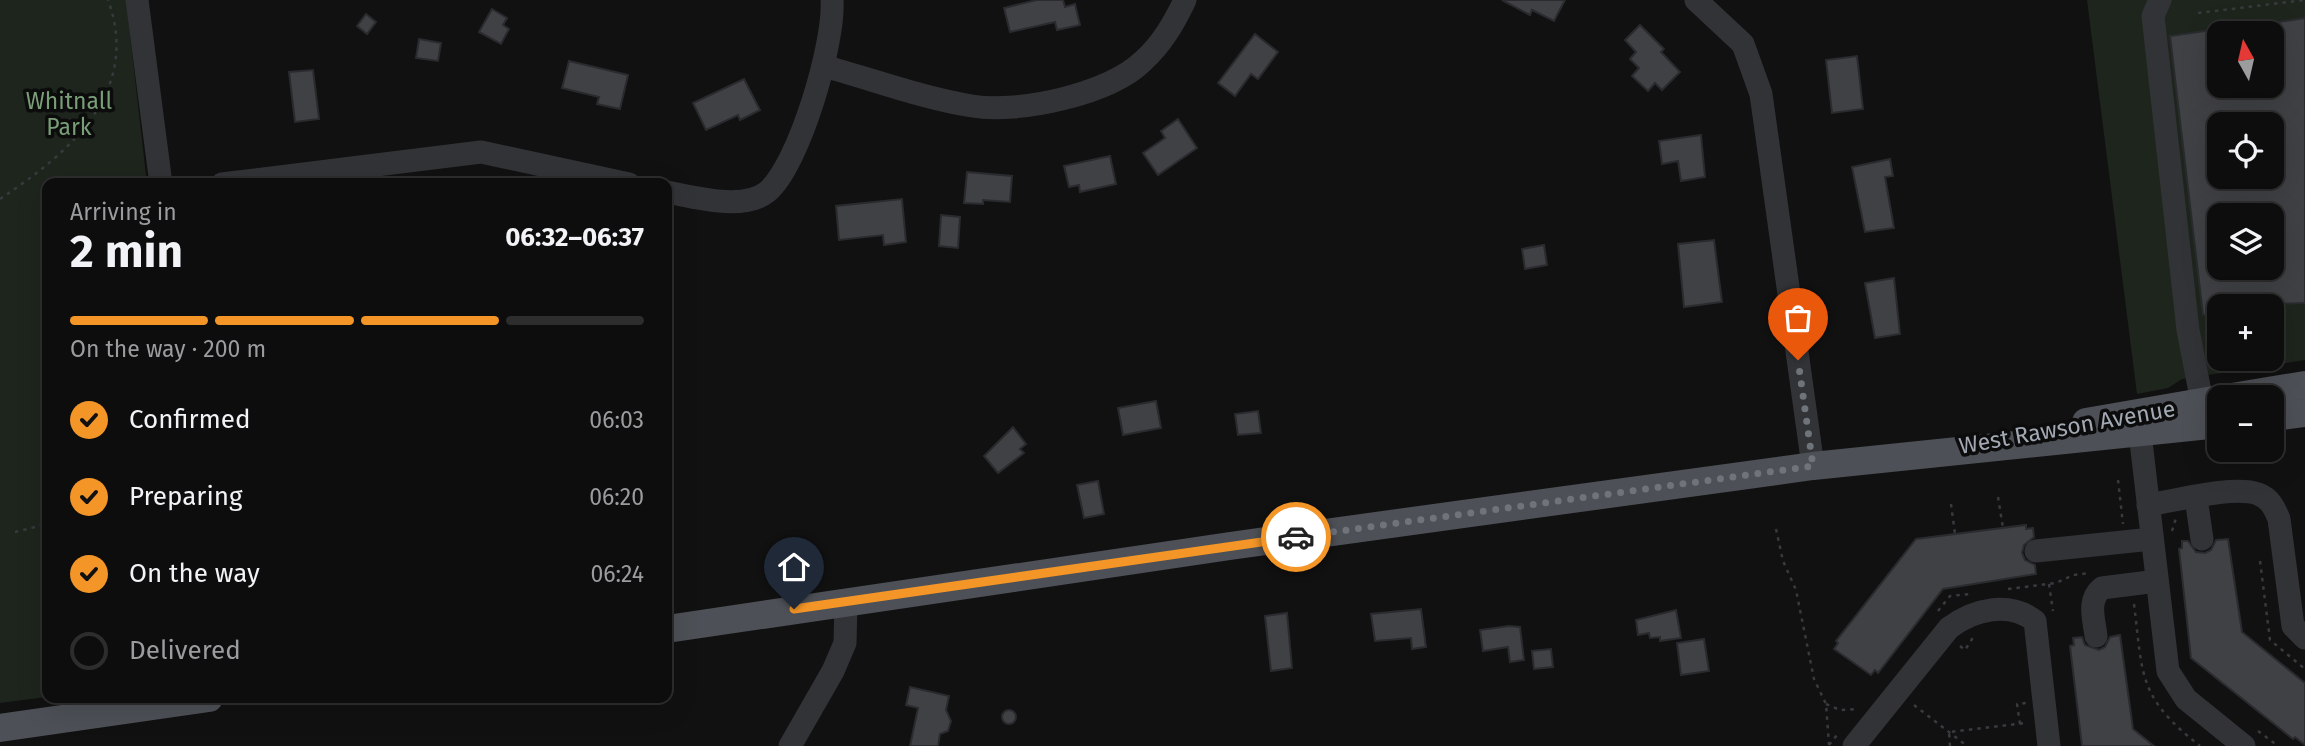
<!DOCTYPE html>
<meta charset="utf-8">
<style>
body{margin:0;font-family:"Fira Sans",sans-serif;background:#1b1b1c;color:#f1f3f6;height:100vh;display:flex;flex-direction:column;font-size:26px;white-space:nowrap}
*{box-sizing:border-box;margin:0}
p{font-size:23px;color:#9a9c9e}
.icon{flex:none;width:38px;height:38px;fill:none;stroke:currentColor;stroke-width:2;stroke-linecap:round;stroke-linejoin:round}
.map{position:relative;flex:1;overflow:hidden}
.panel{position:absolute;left:42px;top:178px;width:630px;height:525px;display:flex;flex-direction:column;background:#0d0d0e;border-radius:14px;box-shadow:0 7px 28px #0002,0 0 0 2px #2d2d2e}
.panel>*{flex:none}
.needle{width:46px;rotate:352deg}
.controls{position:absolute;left:2207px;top:21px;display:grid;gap:14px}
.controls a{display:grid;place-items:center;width:77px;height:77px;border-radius:14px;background:#0d0d0e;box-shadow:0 7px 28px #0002,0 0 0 2px #2d2d2e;font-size:35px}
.pin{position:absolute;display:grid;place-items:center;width:60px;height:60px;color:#fff;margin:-72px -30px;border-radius:50% 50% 50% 0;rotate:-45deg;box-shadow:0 0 7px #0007}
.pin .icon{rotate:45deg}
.courier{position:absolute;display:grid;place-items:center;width:70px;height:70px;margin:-35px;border:5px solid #f39527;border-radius:50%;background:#fff;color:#222;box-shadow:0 2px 9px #0007}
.summary em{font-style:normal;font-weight:700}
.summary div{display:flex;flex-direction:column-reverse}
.summary{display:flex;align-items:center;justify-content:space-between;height:119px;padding:0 28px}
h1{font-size:46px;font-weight:700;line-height:52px}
.bar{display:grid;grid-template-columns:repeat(4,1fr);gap:10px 7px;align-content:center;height:84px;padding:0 28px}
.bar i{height:9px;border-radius:5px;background:#2d2d2e}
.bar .current{background:#f39527}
.bar p{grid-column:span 4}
ol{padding:0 28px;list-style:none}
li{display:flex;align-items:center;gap:21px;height:77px}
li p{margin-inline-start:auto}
li .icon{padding:7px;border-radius:50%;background:#f39527;color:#111;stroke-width:4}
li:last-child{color:#9a9c9e}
li i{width:38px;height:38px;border:4px solid #2d2d2e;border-radius:50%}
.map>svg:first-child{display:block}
</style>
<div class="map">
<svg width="2305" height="746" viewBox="0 0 2305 746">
<rect width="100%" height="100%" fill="#111112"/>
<!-- green -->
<g fill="#1d251d" fill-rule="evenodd">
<path d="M0,0H126L147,184H47V697L0,703Z"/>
<path d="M2087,0H2305V360L2182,379L2168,388L2137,394ZM2219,33H2272V86H2219ZM2219,124H2272V177H2219ZM2219,215H2272V268H2219ZM2219,306H2272V359H2219Z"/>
</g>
<!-- building -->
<g fill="#3f4145" stroke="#2a2b2e" stroke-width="2" fill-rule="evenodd">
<path d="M1037,0H1063L1065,7L1075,4L1080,25L1057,30L1055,22L1010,32L1004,8Z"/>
<path d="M1502,0H1565L1554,21L1532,10L1530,15Z"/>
<path d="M492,9L507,18L503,25L509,29L501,44L479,32Z"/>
<path d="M366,14L376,22L367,34L357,26Z"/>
<path d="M2305,18V303L2219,306V313L2203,315L2170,36L2219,29V86H2272V23ZM2219,124H2272V177H2219ZM2219,215H2272V268H2219Z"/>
<path d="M1640,25L1664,49L1661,52L1680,72L1662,90L1655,83L1648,91L1632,76L1639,68L1630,59L1636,52L1625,40Z"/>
<path d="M1255,34L1278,52L1258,79L1251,74L1235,96L1218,83Z"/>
<path d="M419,39L441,43L438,61L416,58Z"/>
<path d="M1857,56L1863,109L1832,113L1826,60Z"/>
<path d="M569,61L628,75L620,109L597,104L599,97L562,88Z"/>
<path d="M313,70L319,119L295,122L289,72Z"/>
<path d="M744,79L760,110L740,120L738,115L706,130L693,103Z"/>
<path d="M1178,119L1197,148L1158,175L1143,153L1165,138L1161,131Z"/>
<path d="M1701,135L1705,177L1681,181L1678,161L1662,164L1659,141Z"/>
<path d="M1110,156L1116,184L1080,192L1079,185L1069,187L1064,166Z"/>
<path d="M1890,159L1893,176L1885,177L1894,228L1865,232L1852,167Z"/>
<path d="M967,172L1012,176L1010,202L983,200V204L964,203Z"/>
<path d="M902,199L906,242L884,245L883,235L839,240L836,206Z"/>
<path d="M941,215L960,217L958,248L939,246Z"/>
<path d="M1714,240L1722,302L1684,307L1678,244Z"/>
<path d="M1544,245L1547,265L1525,269L1522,249Z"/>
<path d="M1894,278L1900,334L1875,338L1865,283Z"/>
<path d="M1156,401L1161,428L1123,435L1118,408Z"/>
<path d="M1258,411L1261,433L1238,435L1235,414Z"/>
<path d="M1013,427L1026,444L1020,449L1024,453L998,473L984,456Z"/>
<path d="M1098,481L1104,514L1084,518L1077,485Z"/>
<path d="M2026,525V529L2033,528L2034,537L2024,545L2022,553L2025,560L2035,565L2036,574L1943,589L1878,673L1875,670L1871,675L1834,649L1838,643L1836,641L1916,539Z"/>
<path d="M2228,539L2242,632L2305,683V745L2295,737L2293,739L2191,658L2179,549L2182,548V541H2188L2196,552L2205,553L2211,550L2216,540Z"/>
<path d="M1421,609L1426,647L1412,649L1411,638L1375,641L1371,614Z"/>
<path d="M1676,610L1681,638L1660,641V637L1650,638L1649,633L1638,635L1636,620Z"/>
<path d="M1287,613L1292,668L1271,671L1265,616Z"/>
<path d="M1509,626L1520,627L1524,660L1510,662L1508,647L1483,651L1480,630Z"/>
<path d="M2120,635L2133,729L2154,746H2082L2070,646L2074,645L2073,638L2082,637L2085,645L2099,650L2105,647L2110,637Z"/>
<path d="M1704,639L1709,671L1681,675L1677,643Z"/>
<path d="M1551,649L1553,667L1534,669L1532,651Z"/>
<path d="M910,687L949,696L946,710L951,721L948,731L940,734L938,746H910L918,708L906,705Z"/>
<circle cx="1009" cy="717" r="7"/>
</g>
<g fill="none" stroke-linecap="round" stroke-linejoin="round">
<!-- path -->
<g stroke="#383a3e" stroke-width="2.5" stroke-dasharray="3.5 5" stroke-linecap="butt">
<path d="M2198,13L2305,0"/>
<path d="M0,199C68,154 142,92 108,0"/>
<path d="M2118,480L2123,524"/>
<path d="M1998,497L2003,528"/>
<path d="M1951,504L1955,534"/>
<path d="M1776,529L1783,561L1796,590L1814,679L1826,704L1829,745"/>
<path d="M2172,531L2176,518"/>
<path d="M15,532L47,524"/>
<path d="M2260,561L2270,640L2305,669"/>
<path d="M2049,584L2053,611"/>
<path d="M2008,589L2056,583L2073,575L2090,573"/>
<path d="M2134,604C2143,677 2138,697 2200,746"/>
<path d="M1938,611L1950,596L1970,594"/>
<path d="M1960,646L1965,650L1974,636"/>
<path d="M1826,704L1840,710L1858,709"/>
<path d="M1914,705L1967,746"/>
<path d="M2020,724L2017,704L2026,703"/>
<path d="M2258,731L2278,746"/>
<path d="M1829,745L1837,735"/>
<path d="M1950,746L1949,732L2025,723"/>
</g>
<!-- minor -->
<g stroke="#323337" stroke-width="23">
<path d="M137,0L161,184"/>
<path d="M1696,0L1743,44L1761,94L1813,466"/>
<path d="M2160,0L2153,16L2188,330L2202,402"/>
<path d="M823,66C872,79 922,98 972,106C1018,114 1110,94 1143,61C1162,44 1174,23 1185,0"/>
<path d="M222,184L481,152L629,184"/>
<path d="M667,192C694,197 743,211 767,192C799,166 835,42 832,0"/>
<path d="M2140,433L2168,671L2186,699L2244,746"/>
<path d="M2196,498L2202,539"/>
<path d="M2148,505C2175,501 2234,485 2258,494C2270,498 2275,509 2279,519L2293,626L2305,638"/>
<path d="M2036,551L2152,539"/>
<path d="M2096,636C2094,619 2087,600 2102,588L2157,581"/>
<path d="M790,746L833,671L845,643L846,602"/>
<path d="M1854,746L1949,628C1974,609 2009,601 2035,621L2049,746"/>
</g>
<!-- major -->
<g stroke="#4d5056" stroke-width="28">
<path d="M2232,397L2305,385"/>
<path d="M2272,417L2305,413"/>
<path d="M2086,422L2219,399"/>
<path d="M667,629L1230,546L1813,466L2219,424"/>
<path d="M0,728L209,698"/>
</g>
</g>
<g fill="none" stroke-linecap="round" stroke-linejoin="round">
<!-- done -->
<path stroke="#6f747b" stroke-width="7" stroke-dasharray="0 12.6" d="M1296,537L1813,466L1798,360"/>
<!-- route -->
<path stroke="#f39527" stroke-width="9" d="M794,609L1296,537"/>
</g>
<g text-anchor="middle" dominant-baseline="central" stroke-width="7" stroke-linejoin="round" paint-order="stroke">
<!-- park labels -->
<g font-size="23" fill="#7a9f78" stroke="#0c0c0d">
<text x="69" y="101">Whitnall<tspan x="69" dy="26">Park</tspan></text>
</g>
<!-- street labels -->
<g font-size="23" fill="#a2a9b3" stroke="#0c0c0d">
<text transform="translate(2067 427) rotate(-10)">West Rawson Avenue</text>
</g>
</g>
</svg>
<div class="controls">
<a><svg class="needle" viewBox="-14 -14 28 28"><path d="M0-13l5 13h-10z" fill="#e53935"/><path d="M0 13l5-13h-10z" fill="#9a9c9e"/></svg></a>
<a><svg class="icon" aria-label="locate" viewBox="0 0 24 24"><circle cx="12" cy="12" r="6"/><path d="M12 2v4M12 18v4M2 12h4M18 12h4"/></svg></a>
<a><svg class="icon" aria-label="layers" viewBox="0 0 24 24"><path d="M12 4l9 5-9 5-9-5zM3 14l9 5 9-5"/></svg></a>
<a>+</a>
<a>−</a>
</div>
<div class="pin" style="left:1798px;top:360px;background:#ea580c"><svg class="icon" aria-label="bag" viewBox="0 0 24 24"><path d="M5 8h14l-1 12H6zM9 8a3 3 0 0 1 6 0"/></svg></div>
<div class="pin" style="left:794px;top:609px;background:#1f2937"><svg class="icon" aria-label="home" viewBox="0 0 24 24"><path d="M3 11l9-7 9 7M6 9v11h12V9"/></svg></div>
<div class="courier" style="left:1296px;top:537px"><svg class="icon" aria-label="car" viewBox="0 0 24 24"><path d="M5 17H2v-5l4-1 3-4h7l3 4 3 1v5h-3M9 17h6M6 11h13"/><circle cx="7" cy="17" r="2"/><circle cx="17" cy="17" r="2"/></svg></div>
<section class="panel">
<div class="summary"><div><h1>2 min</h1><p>Arriving in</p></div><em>06:32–06:37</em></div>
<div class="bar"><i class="current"></i><i class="current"></i><i class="current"></i><i></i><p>On the way · 200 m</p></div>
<ol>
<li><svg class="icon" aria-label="check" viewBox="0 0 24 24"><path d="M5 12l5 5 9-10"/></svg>Confirmed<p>06:03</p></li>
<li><svg class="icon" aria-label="check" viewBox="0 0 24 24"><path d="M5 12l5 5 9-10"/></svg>Preparing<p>06:20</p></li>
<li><svg class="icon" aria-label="check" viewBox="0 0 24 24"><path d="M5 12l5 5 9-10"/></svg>On the way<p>06:24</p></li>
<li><i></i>Delivered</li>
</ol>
</section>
</div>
